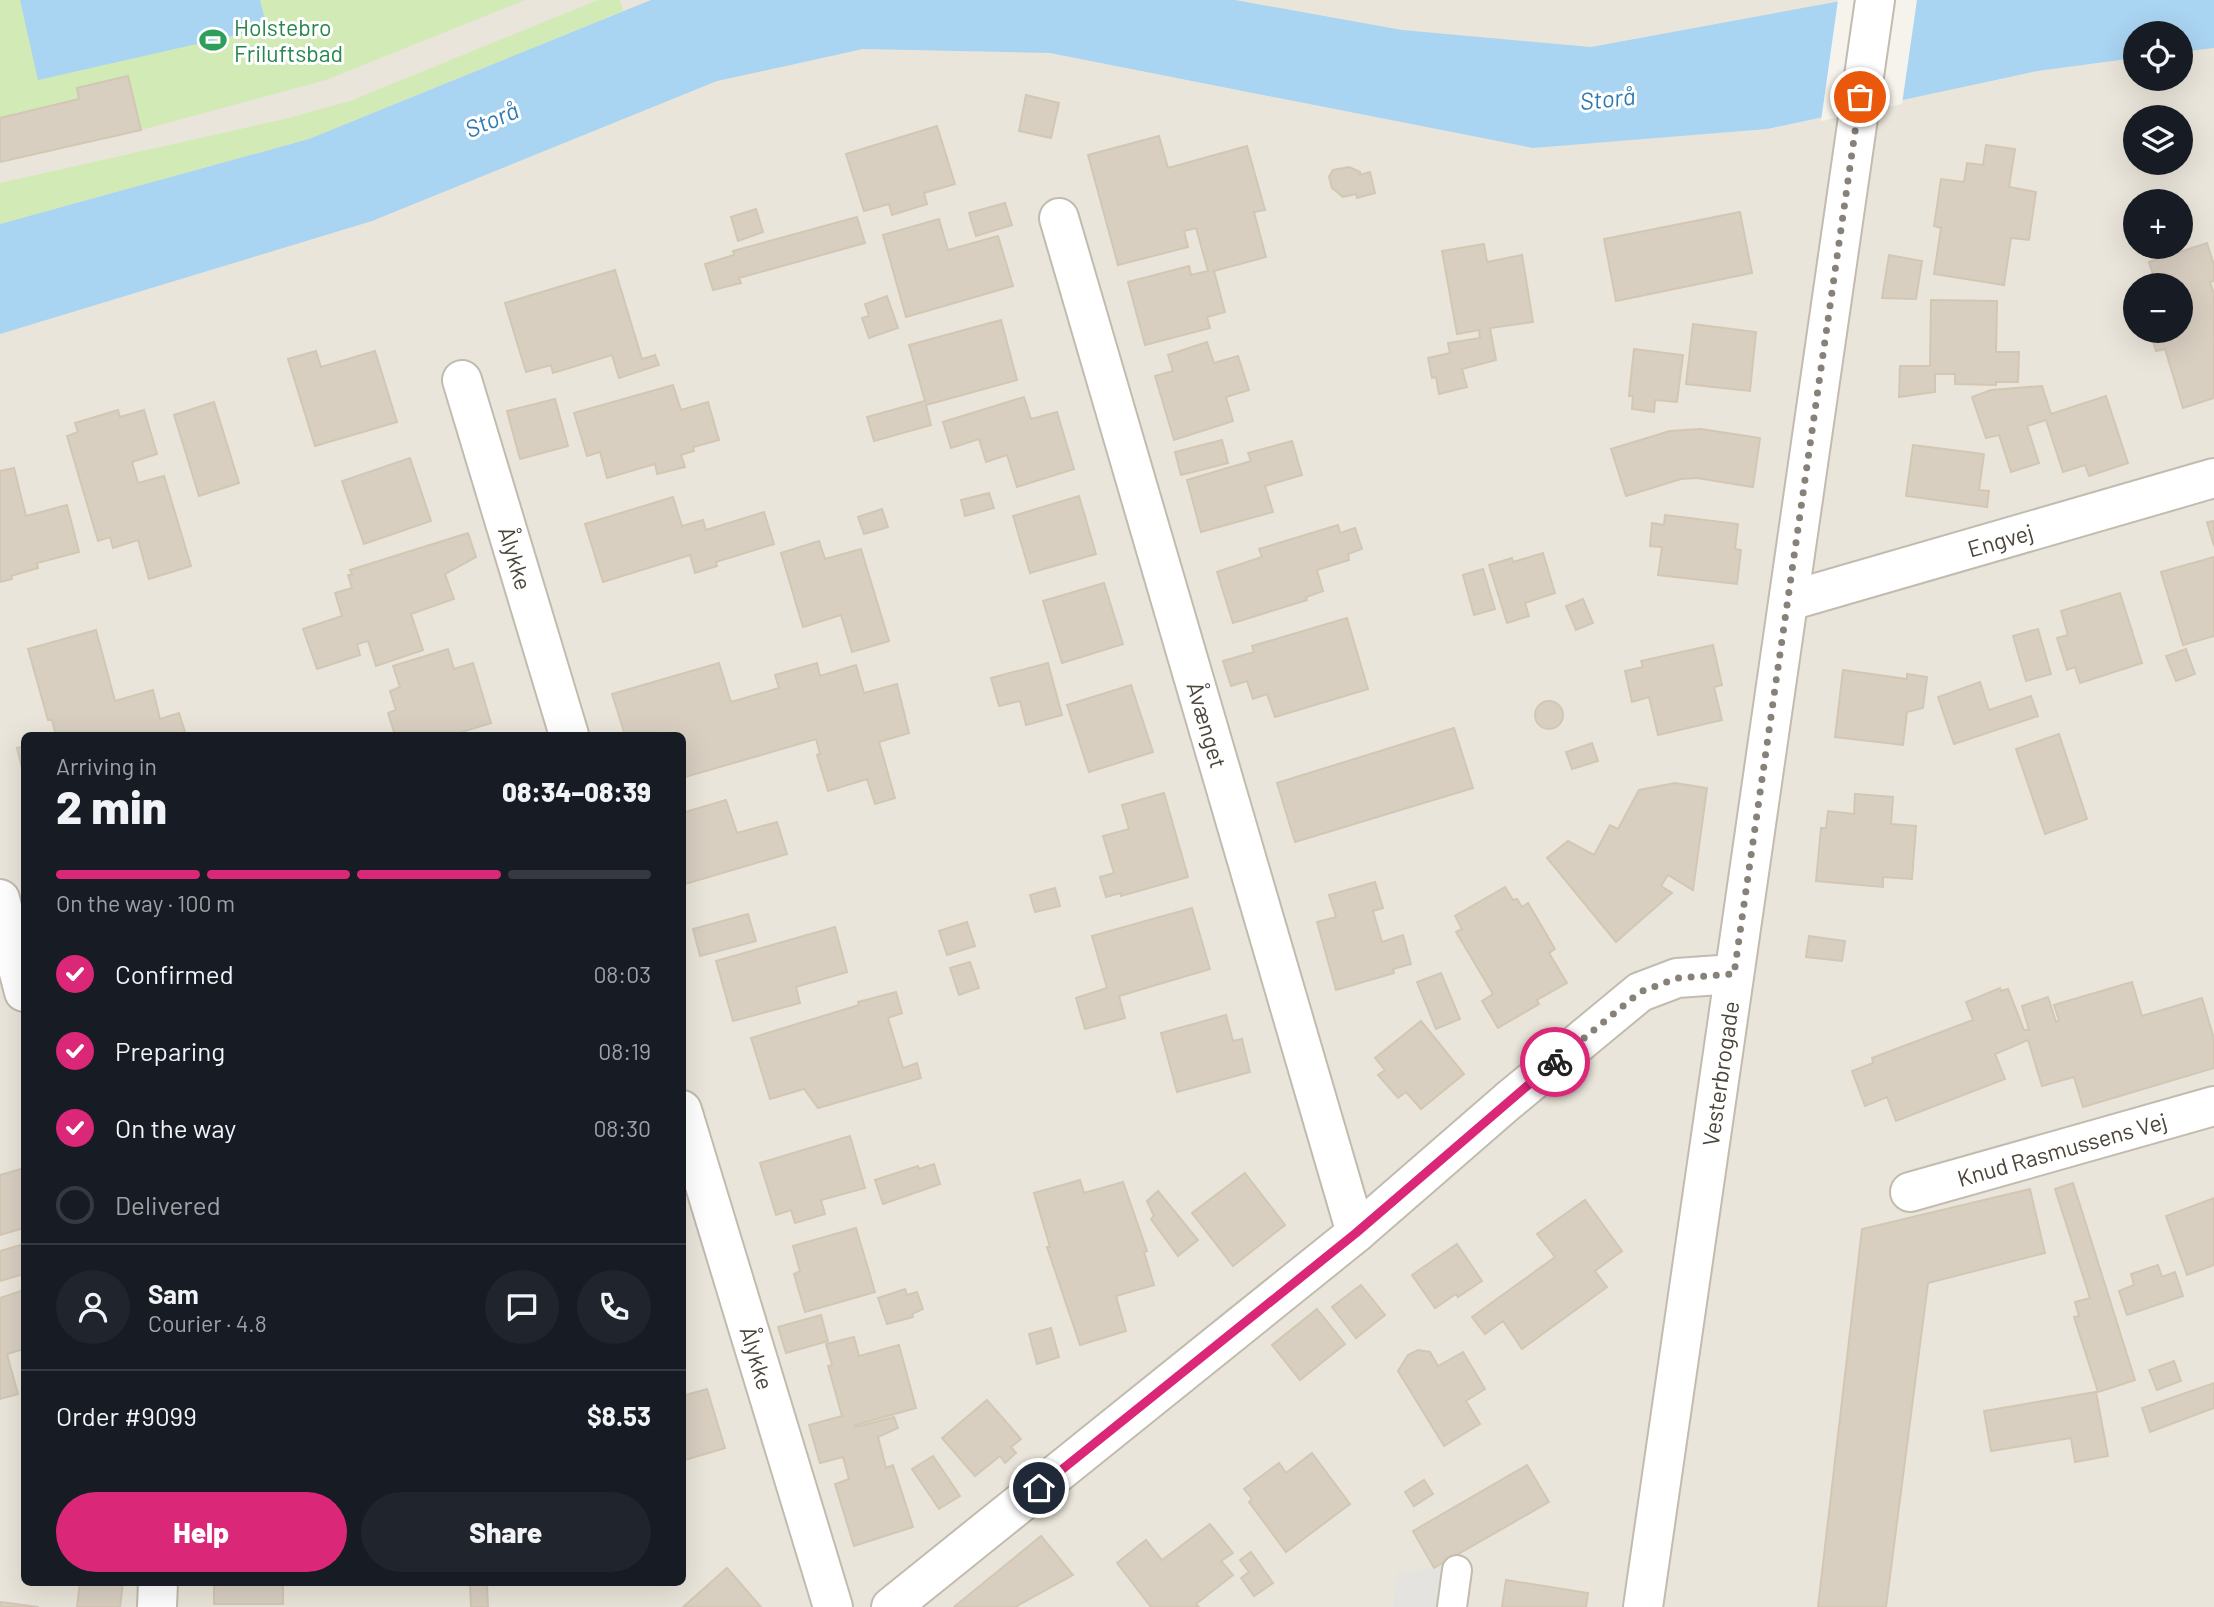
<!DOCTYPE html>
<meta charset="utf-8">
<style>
body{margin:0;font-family:Barlow,sans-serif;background:#20242c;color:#f1f3f6;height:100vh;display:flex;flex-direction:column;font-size:26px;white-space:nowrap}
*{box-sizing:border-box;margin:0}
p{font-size:23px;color:#9ea1a6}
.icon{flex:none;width:38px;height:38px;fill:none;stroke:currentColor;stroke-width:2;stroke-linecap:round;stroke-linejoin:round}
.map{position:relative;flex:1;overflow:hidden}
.sheet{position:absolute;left:21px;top:732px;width:665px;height:854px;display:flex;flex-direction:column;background:#171b24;border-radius:10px;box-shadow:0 7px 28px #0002}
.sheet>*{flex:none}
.fabs{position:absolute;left:2123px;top:21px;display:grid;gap:14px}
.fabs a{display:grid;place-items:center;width:70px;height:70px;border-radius:50%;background:#171b24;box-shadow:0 7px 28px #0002;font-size:35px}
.pin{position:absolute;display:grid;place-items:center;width:60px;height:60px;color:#fff;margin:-30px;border:4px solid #fff;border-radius:50%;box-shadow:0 2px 7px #0007}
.courier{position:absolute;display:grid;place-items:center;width:70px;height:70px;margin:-35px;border:5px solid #db2777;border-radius:50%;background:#fff;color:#222;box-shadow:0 2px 9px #0007}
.summary em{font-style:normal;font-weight:800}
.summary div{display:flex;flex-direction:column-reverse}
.summary{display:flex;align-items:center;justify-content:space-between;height:119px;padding:0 35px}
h1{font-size:46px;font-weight:800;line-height:52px}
.bar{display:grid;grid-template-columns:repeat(4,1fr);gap:10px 7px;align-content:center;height:84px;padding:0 35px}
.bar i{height:9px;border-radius:5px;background:#363941}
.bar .selected{background:#db2777}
.bar p{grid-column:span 4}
.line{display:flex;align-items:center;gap:18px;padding:0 35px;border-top:2px solid #363941}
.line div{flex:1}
.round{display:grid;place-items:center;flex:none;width:74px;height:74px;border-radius:37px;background:#20242c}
ol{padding:0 35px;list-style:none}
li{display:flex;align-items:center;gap:21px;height:77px}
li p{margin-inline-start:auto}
li .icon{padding:7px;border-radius:50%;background:#db2777;color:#fff;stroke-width:4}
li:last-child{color:#9ea1a6}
li i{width:38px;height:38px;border:4px solid #363941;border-radius:50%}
.action{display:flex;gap:14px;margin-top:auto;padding:14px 35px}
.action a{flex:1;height:80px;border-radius:42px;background:#db2777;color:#fff;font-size:28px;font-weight:800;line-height:80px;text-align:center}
.action a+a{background:#20242c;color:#f1f3f6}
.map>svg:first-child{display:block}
</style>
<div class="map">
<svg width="2214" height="1607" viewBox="0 0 2214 1607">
<rect width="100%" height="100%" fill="#f6f3ec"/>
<!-- residential -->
<path fill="#eae5da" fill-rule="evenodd" d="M0,0H2214V1607H0ZM2135,33H2180V79H2135ZM2135,117H2180V163H2135ZM2135,201H2180V247H2135ZM2135,285H2180V331H2135ZM24,735H682V1582H24Z"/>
<!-- green -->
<g fill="#d2eab5">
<path d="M0,0H525L326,80L141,130L0,159Z"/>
<path d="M598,0H620L623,11L309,139L0,224V183L289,118L350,101Z"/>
</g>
<!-- parking -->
<path fill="#e5e3e0" d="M1448,1565L1442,1607H1393L1397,1573Z"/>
<!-- water -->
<g fill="#a9d4f2">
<path d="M20,0H260L267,28L38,80Z"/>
<path d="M651,0H1235L1402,30L1591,47L1846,0H2214V48L2181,52L2180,33H2135V58L2037,71L1767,129L1533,148L1050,53L863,49L717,81L372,221L0,334V224L309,139Z"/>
</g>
<!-- pier -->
<path fill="#f6f3ec" d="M1838,0H1917L1902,104L1821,121Z"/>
<!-- building -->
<g fill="#d8cfc1" stroke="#d3c7b4" stroke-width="2">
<path d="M128,76L141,130L0,162V118L79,99L77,88Z"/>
<path d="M1026,95L1059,103L1051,138L1019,131Z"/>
<path d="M937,126L955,184L924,193L927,204L892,215L889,204L864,211L846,154Z"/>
<path d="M1159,136L1168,168L1247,146L1265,210L1254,212L1266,257L1214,271L1225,312L1207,317L1210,328L1145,345L1128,282L1189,266L1191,275L1208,271L1196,228L1184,231L1188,247L1118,265L1088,155Z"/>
<path d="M1986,145L2015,149L2009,187L2036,192L2029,240L2011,238L2004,285L1934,274L1941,228L1934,226L1941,179L1964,182L1967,163L1983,165Z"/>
<path d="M1349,167L1360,172V175L1370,172L1375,193L1357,198L1356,194L1343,197L1332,188L1329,177L1333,170Z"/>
<path d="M1005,203L1012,225L976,236L969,213Z"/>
<path d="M756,209L763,232L738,241L731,217Z"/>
<path d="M1740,212L1752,273L1616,301L1604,239Z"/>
<path d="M857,217L865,243L739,278L741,283L713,290L705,264L734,255L733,251Z"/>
<path d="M939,219L948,250L998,236L1013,286L906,317L883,235Z"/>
<path d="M2207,243L2214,265V281L2210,282L2214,294V398L2183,408L2165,349L2156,351L2150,331H2180V285L2144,284L2155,281L2149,262Z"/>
<path d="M1484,244L1487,262L1522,255L1533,322L1490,328L1496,360L1462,369L1467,387L1439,394L1436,377L1432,378L1428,358L1450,353L1448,343L1480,338L1479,330L1457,334L1442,251Z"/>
<path d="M1889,255L1922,261L1916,299L1882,298Z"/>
<path d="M615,270L642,359L655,355L659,365L619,378L612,355L553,373L551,365L526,372L505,303Z"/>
<path d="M887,296L898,328L869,338L862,318L869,316L865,304Z"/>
<path d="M1931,300L1997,301L1996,352H2019L2018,382H1996V385L1955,384V374H1935V392L1899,397L1900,366H1930Z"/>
<path d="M1001,320L1017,380L926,405L931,425L874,441L867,417L925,401L909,345Z"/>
<path d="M1693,324L1756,332L1750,391L1686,384Z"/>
<path d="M1207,342L1214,363L1238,356L1249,390L1226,397L1233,421L1174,440L1155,376L1173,371L1168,355Z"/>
<path d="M1634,349L1683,355L1677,402L1655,400L1654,412L1632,409L1633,396H1629Z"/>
<path d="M316,351L321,367L375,351L397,422L315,446L288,359Z"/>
<path d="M673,385L681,410L708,402L719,440L693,447L694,451L681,455L685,467L657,474L655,464L607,478L600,452L587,456L574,413Z"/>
<path d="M2042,386L2051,414L2106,396L2128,463L2089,476L2085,465L2063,472L2046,420L2027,426L2039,463L2011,472L1999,435L1986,438L1972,397L1991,390Z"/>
<path d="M1024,397L1031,419L1057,412L1074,469L1017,487L1007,455L986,462L979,439L951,448L943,422Z"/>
<path d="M555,399L568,446L520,459L507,411Z"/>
<path d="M214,402L239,483L199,496L174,415Z"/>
<path d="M118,410L120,417L144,410L157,454L132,462L138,483L164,476L191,566L149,579L138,540L113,548L110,537L98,541L67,436L78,432L75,423Z"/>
<path d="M1701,429L1760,438L1753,487L1697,478L1681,479L1626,496L1611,449L1670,431Z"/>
<path d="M1222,440L1228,463L1181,475L1175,452Z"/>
<path d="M1292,441L1302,475L1265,486L1273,512L1201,532L1187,480L1251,461L1248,453Z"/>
<path d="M1913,445L1984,454L1979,490L1989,491L1987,507L1906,496Z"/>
<path d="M410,458L431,521L364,544L342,481Z"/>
<path d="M14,468L26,516L67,505L79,552L37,563L38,568L11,576L12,579L0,582V471Z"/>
<path d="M989,493L994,508L965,516L961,500Z"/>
<path d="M1079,496L1096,554L1030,573L1013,516Z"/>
<path d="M673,497L682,526L703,520L706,530L764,512L774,544L716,562L717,566L695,573L690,555L603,582L585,524Z"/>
<path d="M882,509L888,527L864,534L858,517Z"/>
<path d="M1665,515L1738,524L1735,549L1741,550L1737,584L1658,575L1662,547L1650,546L1652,523L1664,525Z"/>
<path d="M2214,521V546L2207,522Z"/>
<path d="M1338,525L1340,533L1355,528L1362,549L1348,554L1349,560L1317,570L1323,591L1306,597L1307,600L1233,623L1217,572L1262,557L1259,549Z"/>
<path d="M468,533L476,557L445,574L454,599L411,614L423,650L376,666L368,641L357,644L360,655L317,669L303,629L342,616L335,593L352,588L348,575H352L350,570Z"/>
<path d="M819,541L825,559L861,549L889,641L852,652L841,615L803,627L781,553Z"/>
<path d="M1543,553L1555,593L1525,603L1529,616L1507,623L1489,565L1512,558L1513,562Z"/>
<path d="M2214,557V636L2183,645L2161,572Z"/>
<path d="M1483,569L1495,609L1474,615L1463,575Z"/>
<path d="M1104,583L1123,644L1062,663L1043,601Z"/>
<path d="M2120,593L2142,663L2080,683L2075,667L2067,670L2057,638L2068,635L2061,611Z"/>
<path d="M1583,599L1593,623L1576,630L1566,606Z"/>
<path d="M1347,618L1368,689L1275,717L1267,694L1253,699L1247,681L1231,686L1223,661L1254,652L1252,646Z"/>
<path d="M2038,629L2051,674L2026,681L2013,636Z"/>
<path d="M96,630L115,701L153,690L160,719L179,713L186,735H56L52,720H48L28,649Z"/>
<path d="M1713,645L1722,685L1714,687L1722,720L1658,735L1649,697L1632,702L1625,671L1643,667L1641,661Z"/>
<path d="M448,649L454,669L473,663L491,723L452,735H395L388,713L396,710L390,691L400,687L393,666Z"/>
<path d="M2186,649L2195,674L2176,681L2166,656Z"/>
<path d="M719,663L731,702L779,688L775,675L817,663L820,676L856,665L864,693L897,684L909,733L879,742L895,798L875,804L867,779L828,791L817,755L820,754L816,739L682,778V735H625L612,694Z"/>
<path d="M1048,663L1062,715L1026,725L1020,701L999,706L991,678Z"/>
<path d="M1843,670L1907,679V674L1927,677L1923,708L1907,712L1903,745L1835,737Z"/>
<path d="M1980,682L1989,710L2031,696L2038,716L1954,744L1938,697Z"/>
<path d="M1131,685L1153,752L1089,772L1067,705Z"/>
<circle cx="1549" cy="715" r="14"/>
<path d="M1454,728L1473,788L1295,842L1277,783Z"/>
<path d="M2059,734L2087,819L2045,834L2016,749Z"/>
<path d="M1592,743L1598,761L1572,769L1566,752Z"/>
<path d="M24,746V776L17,748Z"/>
<path d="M1675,783L1707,788L1693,890L1668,875L1661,886L1672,893L1616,942L1547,858L1568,841L1594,855L1610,825L1618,829L1639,790Z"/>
<path d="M1164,793L1188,877L1121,896V893L1106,897L1100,877L1114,873L1103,836L1129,829L1122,805Z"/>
<path d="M1855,794L1893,797L1891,824L1916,826L1912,879L1883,877V887L1816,881L1821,828H1826L1828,811L1854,814Z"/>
<path d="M726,800L737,833L777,822L787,854L682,885V813Z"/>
<path d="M1375,882L1383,908L1373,911L1382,942L1403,935L1411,964L1393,969L1394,973L1336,990L1317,922L1336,917L1329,895Z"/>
<path d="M1505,887L1513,900L1517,899L1522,907L1528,903L1555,949L1549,953L1567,983L1537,1000L1539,1004L1498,1028L1482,1001L1493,994L1456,932L1462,929L1455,916Z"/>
<path d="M1055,888L1060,906L1035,912L1030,895Z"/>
<path d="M1192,908L1210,969L1119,996L1125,1018L1085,1029L1076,998L1107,988L1092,936Z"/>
<path d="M748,914L756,941L700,956L693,929Z"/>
<path d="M967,922L975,946L947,955L939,931Z"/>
<path d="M835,927L847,972L796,987L800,1003L733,1021L716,961Z"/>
<path d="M1809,936L1845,941L1842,961L1806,957Z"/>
<path d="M970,962L979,988L959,995L950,968Z"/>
<path d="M1441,973L1460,1019L1436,1029L1417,982Z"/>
<path d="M2132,982L2142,1016L2202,998L2214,1039V1068L2083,1107L2074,1077L2042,1086L2028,1040L1995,1054L2005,1079L1896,1121L1887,1097L1865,1106L1852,1071L1873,1063L1872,1058L1973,1020L1966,1002L2000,988L2001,991L2008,989L2024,1030H2029L2022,1006L2048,997L2056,1022L2059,1020L2054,1005Z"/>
<path d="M896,992L902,1013L888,1018L903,1068L917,1063L921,1078L818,1108L804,1089L770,1099L751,1038L859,1005L858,1002Z"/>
<path d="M1226,1015L1233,1041L1242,1039L1250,1072L1177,1092L1161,1033Z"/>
<path d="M1421,1021L1464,1074L1421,1109L1406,1092L1398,1098L1378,1075L1385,1070L1375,1058Z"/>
<path d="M850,1136L865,1188L821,1200L825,1214L795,1223L791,1210L776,1215L760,1163Z"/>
<path d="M934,1164L940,1184L883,1204L875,1180L918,1166L919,1169Z"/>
<path d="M24,1168V1228L0,1235V1175Z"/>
<path d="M1245,1173L1285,1225L1233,1266L1192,1213Z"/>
<path d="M1080,1180L1084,1193L1123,1182L1147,1251L1144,1252L1154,1285L1116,1296L1126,1331L1080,1345L1047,1247H1050L1034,1193Z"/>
<path d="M2073,1183L2135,1380L2098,1392L2074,1317L2079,1316L2075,1302L2090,1298L2055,1189Z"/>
<path d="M2030,1189L2045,1253L1928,1283L1886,1607H1818L1862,1229Z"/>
<path d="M1158,1191L1198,1240L1178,1256L1151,1219L1154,1216L1147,1201Z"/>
<path d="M2214,1198V1265L2187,1275L2166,1216Z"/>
<path d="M1585,1200L1622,1251L1595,1271L1607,1287L1522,1349L1503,1321L1485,1334L1472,1317L1555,1257L1537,1234Z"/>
<path d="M856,1228L875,1292L805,1312L794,1274L800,1271L793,1246Z"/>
<path d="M24,1244V1274L0,1281V1251Z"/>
<path d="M1457,1244L1482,1281L1458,1297L1456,1294L1435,1308L1412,1275Z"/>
<path d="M2158,1265L2162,1277L2175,1272L2183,1296L2127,1315L2119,1291L2134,1285L2131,1274Z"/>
<path d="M1361,1285L1385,1315L1356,1338L1332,1307Z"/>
<path d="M905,1289L907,1295L917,1292L923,1309L912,1314L913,1317L887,1324L878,1298Z"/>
<path d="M24,1290V1349L7,1354L18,1394L0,1399V1298Z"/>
<path d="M1317,1309L1345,1344L1300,1380L1272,1345Z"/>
<path d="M821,1315L828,1341L786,1353L778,1327Z"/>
<path d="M1051,1328L1059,1357L1037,1364L1029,1334Z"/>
<path d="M854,1337L859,1356L899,1345L916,1408L855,1425L856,1427L894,1417L898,1428L878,1437L886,1468L893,1465L913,1527L854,1546L835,1484L849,1479L843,1457L820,1463L809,1425L842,1416L828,1366L832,1365L826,1344Z"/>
<path d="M1418,1350L1430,1352L1438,1366L1463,1352L1485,1389L1466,1401L1480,1424L1444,1446L1398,1371L1408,1355Z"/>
<path d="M2174,1361L2181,1381L2157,1390L2149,1370Z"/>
<path d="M2214,1383V1408L2150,1432L2142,1408Z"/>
<path d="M707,1389L725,1448L682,1461V1396Z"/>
<path d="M2096,1392L2108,1456L2075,1462L2071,1438L1991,1451L1984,1411Z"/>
<path d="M987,1400L1021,1439L1011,1447L1016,1453L1005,1463L1000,1456L975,1476L942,1438Z"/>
<path d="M1312,1453L1350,1504L1286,1552L1249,1502L1252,1499L1244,1489L1279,1463L1286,1473Z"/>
<path d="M933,1456L960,1496L939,1509L912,1469Z"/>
<path d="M1527,1465L1549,1502L1434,1568L1413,1531Z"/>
<path d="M1424,1480L1433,1494L1414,1506L1405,1492Z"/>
<path d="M1210,1524L1233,1553L1221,1561L1233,1575L1196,1604L1199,1607H1151L1117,1563L1146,1540L1162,1560Z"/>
<path d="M1041,1536L1073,1575L1015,1607H954Z"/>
<path d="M1251,1552L1273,1583L1254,1596L1241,1578L1249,1572L1240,1560Z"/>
<path d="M727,1568L761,1607H683Z"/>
<path d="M1506,1580L1588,1593L1586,1607H1502Z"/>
<path d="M80,1582H123L120,1607H77Z"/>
<path d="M214,1582H308V1584H283V1604H214Z"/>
<path d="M470,1585H487L488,1607H471Z"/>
<path d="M0,1602L39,1607H0Z"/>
</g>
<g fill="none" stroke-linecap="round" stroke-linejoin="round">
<defs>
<path id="service" d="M1452,1607L1457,1570"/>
<g id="minor">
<path id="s1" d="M1059,218L1356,1233"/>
<path id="s2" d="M462,380L569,735"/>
<path id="s3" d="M1789,601L2214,478"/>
<path d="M0,899L24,992"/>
<path id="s4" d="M682,1110L833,1607"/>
<path id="s5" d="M1910,1192L2214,1106"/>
<path d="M157,1607L158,1582"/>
</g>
<g id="tertiary">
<path d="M891,1607L1356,1233L1508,1101L1640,992L1677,978L1734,974"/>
<path id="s6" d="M1643,1607L1875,0"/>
</g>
</defs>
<!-- service casing -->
<use href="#service" stroke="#c2bbae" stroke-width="32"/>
<!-- minor casing -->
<use href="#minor" stroke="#c2bbae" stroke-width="42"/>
<!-- tertiary casing -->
<use href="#tertiary" stroke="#c2bbae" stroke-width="42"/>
<!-- service -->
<use href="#service" stroke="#fff" stroke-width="28"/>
<!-- minor -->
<use href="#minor" stroke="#fff" stroke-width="38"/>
<!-- tertiary -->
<use href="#tertiary" stroke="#fff" stroke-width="38"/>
</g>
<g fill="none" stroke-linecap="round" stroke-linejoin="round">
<!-- done -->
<path stroke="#878178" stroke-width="7" stroke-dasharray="0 12.6" d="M1555,1062L1640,992L1677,978L1734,974L1860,97"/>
<!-- route -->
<path stroke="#db2777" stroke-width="9" d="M1039,1488L1356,1233L1555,1062"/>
</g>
<!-- icons -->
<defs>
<symbol id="stadium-bare" viewBox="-9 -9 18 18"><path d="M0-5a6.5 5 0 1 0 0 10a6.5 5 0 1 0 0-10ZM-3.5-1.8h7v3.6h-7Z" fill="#2e9e5b" stroke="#fff" stroke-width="2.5" paint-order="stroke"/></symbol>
</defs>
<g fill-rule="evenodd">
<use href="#stadium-bare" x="194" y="21" width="38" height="38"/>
</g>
<g text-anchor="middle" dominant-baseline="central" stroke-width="6" stroke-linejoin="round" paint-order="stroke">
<!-- leisure labels -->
<g font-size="23" fill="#27864d" stroke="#fff" text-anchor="start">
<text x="234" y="27">Holstebro<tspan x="234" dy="26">Friluftsbad</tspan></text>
</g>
<!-- street labels -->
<g font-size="23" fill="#4b4439" stroke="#fff">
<text stroke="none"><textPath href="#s3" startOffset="220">Engvej</textPath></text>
<text stroke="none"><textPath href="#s2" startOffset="186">Ålykke</textPath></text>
<text stroke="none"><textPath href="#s1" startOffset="528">Åvænget</textPath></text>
<text stroke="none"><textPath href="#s6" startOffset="539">Vesterbrogade</textPath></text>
<text stroke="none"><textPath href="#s5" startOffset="158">Knud Rasmussens Vej</textPath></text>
<text stroke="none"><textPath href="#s4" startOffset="259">Ålykke</textPath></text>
</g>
<!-- water labels -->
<g font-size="24" font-style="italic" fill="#2e7ab2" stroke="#fff">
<text transform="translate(1607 98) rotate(-6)">Storå</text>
<text transform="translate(491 119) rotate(-23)">Storå</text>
</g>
</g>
</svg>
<div class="fabs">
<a><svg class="icon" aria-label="locate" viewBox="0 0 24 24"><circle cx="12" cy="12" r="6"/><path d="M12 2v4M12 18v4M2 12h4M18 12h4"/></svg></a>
<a><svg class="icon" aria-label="layers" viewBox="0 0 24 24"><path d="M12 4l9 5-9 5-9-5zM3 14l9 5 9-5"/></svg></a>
<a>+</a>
<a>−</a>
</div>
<div class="pin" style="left:1860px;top:97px;background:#ea580c"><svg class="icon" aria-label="bag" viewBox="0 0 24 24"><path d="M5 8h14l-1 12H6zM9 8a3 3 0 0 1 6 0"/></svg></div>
<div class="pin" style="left:1039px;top:1488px;background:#1f2937"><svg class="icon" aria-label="home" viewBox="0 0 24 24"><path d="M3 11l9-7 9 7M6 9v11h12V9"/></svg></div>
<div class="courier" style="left:1555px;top:1062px"><svg class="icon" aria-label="bike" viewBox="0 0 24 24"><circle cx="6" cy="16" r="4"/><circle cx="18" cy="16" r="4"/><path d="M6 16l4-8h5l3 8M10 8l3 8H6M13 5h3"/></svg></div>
<section class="sheet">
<div class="summary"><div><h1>2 min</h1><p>Arriving in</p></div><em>08:34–08:39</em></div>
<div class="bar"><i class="selected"></i><i class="selected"></i><i class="selected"></i><i></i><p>On the way · 100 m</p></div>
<ol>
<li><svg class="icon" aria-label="check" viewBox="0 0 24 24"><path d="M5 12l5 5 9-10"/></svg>Confirmed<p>08:03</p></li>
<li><svg class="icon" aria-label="check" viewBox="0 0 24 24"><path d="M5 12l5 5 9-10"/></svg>Preparing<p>08:19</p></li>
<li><svg class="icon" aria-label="check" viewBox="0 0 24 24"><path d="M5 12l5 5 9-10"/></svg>On the way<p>08:30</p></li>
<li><i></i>Delivered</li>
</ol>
<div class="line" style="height:126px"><a class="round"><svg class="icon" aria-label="person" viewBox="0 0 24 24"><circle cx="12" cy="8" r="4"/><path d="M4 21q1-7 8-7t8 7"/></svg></a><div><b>Sam</b><p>Courier · 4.8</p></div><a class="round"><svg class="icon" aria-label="chat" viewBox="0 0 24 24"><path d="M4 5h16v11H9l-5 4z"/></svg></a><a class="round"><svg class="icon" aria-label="phone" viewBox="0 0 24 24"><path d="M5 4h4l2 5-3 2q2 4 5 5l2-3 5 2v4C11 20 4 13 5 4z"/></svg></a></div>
<div class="line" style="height:91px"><div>Order #9099</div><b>$8.53</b></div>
<div class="action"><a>Help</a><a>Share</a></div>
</section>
</div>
